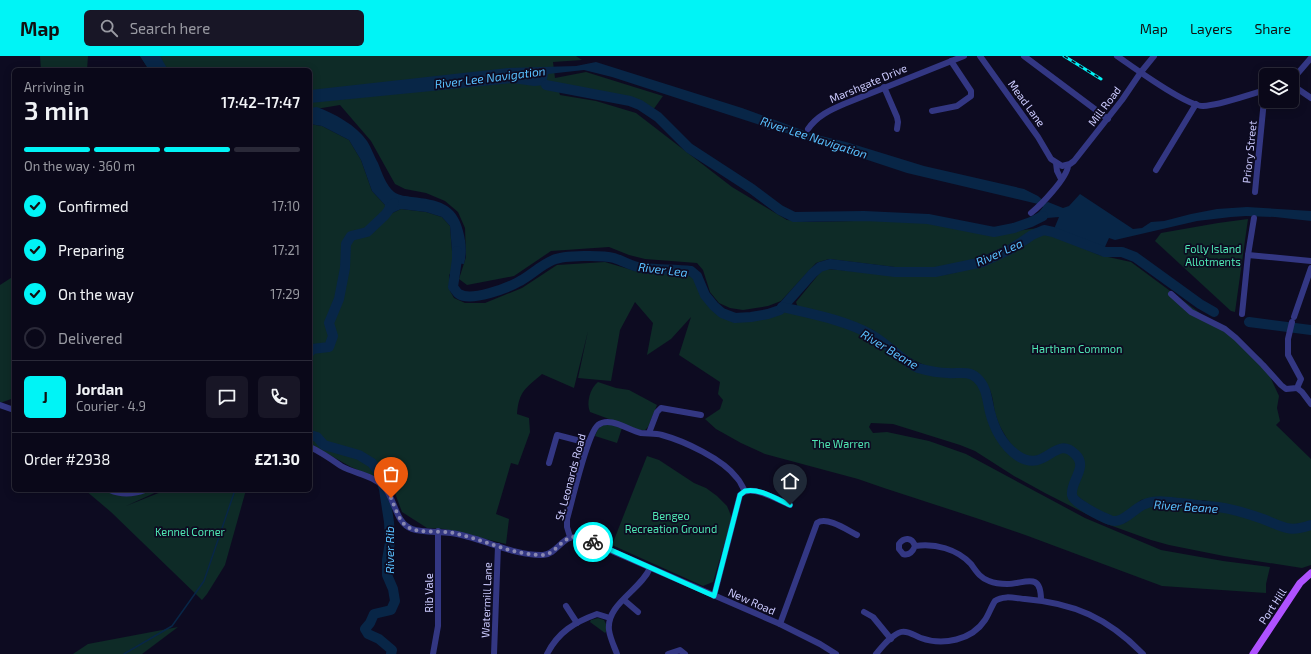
<!DOCTYPE html>
<meta charset="utf-8">
<style>
body{margin:0;font-family:"Exo 2",sans-serif;background:#181626;color:#f1f3f6;height:100vh;display:flex;flex-direction:column;font-size:15px;white-space:nowrap}
*{box-sizing:border-box;margin:0}
p{font-size:13px;color:#999aa2}
.icon{flex:none;width:22px;height:22px;fill:none;stroke:currentColor;stroke-width:2;stroke-linecap:round;stroke-linejoin:round}
.map{position:relative;flex:1;overflow:hidden}
.sheet{position:absolute;left:12px;top:12px;width:300px;height:424px;display:flex;flex-direction:column;background:#0a0819;border-radius:6px;box-shadow:0 2px 10px #0003,0 0 0 1px #2a2938}
.sheet>*{flex:none}
.tools{position:absolute;left:1259px;top:12px;display:grid;gap:8px}
.tools a{display:grid;place-items:center;width:40px;height:40px;border-radius:6px;background:#0a0819;box-shadow:0 2px 10px #0003,0 0 0 1px #2a2938;font-size:20px}
.pin{position:absolute;display:grid;place-items:center;width:34px;height:34px;color:#fff;margin:-41px -17px;border-radius:50% 50% 50% 0;rotate:-45deg;box-shadow:0 0 4px #0007}
.pin .icon{rotate:45deg}
.courier{position:absolute;display:grid;place-items:center;width:40px;height:40px;margin:-20px;border:3px solid #00f4f6;border-radius:50%;background:#fff;color:#222;box-shadow:0 1px 5px #0007}
.head em{font-style:normal;font-weight:600}
.head div{display:flex;flex-direction:column-reverse}
.head{display:flex;align-items:center;justify-content:space-between;height:68px;padding:0 12px}
h1{font-size:26px;font-weight:600;line-height:30px}
.bar{display:grid;grid-template-columns:repeat(4,1fr);gap:6px 4px;align-content:center;height:48px;padding:0 12px}
.bar i{height:5px;border-radius:3px;background:#2a2938}
.bar .on{background:#00f4f6}
.bar p{grid-column:span 4}
.line{display:flex;align-items:center;gap:10px;padding:0 12px;border-top:1px solid #2a2938}
.line div{flex:1}
.round{display:grid;place-items:center;flex:none;width:42px;height:42px;border-radius:6px;background:#181626}
ol{padding:0 12px;list-style:none}
li{display:flex;align-items:center;gap:12px;height:44px}
li p{margin-inline-start:auto}
li .icon{padding:4px;border-radius:50%;background:#00f4f6;color:#111;stroke-width:4}
li:last-child{color:#999aa2}
li i{width:22px;height:22px;border:2px solid #2a2938;border-radius:50%}
header{display:flex;align-items:center;gap:24px;box-sizing:border-box;height:56px;padding:0 20px;background:#00f4f6;color:#111}
header strong{font-size:19px}
nav{display:flex;gap:22px;margin-inline-start:auto;font-size:14px}
.search{width:280px;height:36px;background:#181626;display:flex;align-items:center;gap:10px;box-sizing:border-box;padding:0 14px;border-radius:6px;color:#999aa2;font-size:15px}
.map>svg:first-child{display:block}
</style>
<header>
<strong>Map</strong>
<div class="search"><svg class="icon" aria-label="search" viewBox="0 0 24 24"><circle cx="10" cy="10" r="6"/><path d="M15 15l6 6"/></svg>Search here</div>
<nav><a>Map</a><a>Layers</a><a>Share</a></nav>
</header>
<div class="map">
<svg width="1311" height="598" viewBox="0 0 1311 598">
<rect width="100%" height="100%" fill="#0d0b21"/>
<!-- green -->
<g fill="#0e2b27">
<path d="M40,0H88L87,14H41Z"/>
<path d="M140,0H576L582,4L553,6L555,22L586,16L663,40L653,54C626,35 589,36 557,29L560,39L596,45L636,57L732,131L787,164L810,166L896,164L938,167L993,178L1038,172L1019,184L977,203L933,214L911,213L829,203L816,207L781,245L768,250L743,254L730,252L719,247L710,236L703,214L697,207L645,203L629,199L609,191L551,195L514,220L467,229L459,223L466,201L465,172L458,156L445,145L426,137L405,133L395,128L371,85L340,49L310,54V14H149Z"/>
<path d="M310,68L322,70L349,84L361,104L372,135L385,149L390,158L401,153L426,156L442,161L450,170L453,207V214L449,219L450,235L454,242L465,247H485L522,232L557,209L605,206L642,217L684,218L696,223C705,247 721,268 750,265C761,264 771,256 781,254C786,253 794,256 799,257C824,264 851,270 873,283C889,292 900,306 918,313C926,316 938,319 948,319C962,320 973,316 982,331C988,339 985,351 987,360C990,374 1006,397 1018,404C1041,418 1050,394 1065,396C1069,397 1072,400 1075,402C1076,405 1077,409 1077,412C1076,426 1061,436 1076,450L1115,468L1125,467L1144,452L1154,449H1167L1216,454L1258,464L1285,476L1295,477L1311,472V509L1302,512L1224,500L1169,489L1151,484L1104,467L1045,437L1014,420L975,395L960,389L893,368L871,367L869,371L873,377L887,376L929,385L966,398L1085,462L1161,494L1223,505L1270,511L1266,528V537L1162,530L1028,480L976,462L884,432L858,423L765,398L741,387L716,373L705,363L720,353L723,344L718,338L720,326L679,299L691,261L671,283L647,299L653,267L635,246L620,274L611,325L578,322L588,275L574,332L542,318C525,333 519,335 517,358L529,362L530,376L518,409L511,407L496,458L509,463L506,488L444,473L427,472L402,456L392,429L383,413L374,421L351,411L310,388Z"/>
<path d="M1248,163L1235,256L1231,255L1155,185L1161,177L1218,167Z"/>
<path d="M1049,178L1099,199L1131,206L1262,303L1279,340L1277,352L1280,365L1276,369L1311,403V465C1300,468 1289,470 1277,466C1271,464 1266,460 1260,458C1241,452 1222,447 1202,444L1200,446L1157,441L1147,443L1141,444L1120,462C1113,463 1074,442 1074,435C1074,433 1077,429 1078,427C1085,410 1087,406 1073,392C1058,377 1044,408 1023,399C1011,393 998,369 995,357C993,347 993,336 986,328C983,324 975,316 970,314C967,313 962,314 958,314C946,314 933,313 922,308C903,300 889,286 873,274L798,252L796,246L823,213C857,214 892,222 926,221C968,219 1004,198 1040,179Z"/>
<path d="M14,220V342L0,347V229Z"/>
<path d="M598,326L616,332L629,334L657,349L648,371L645,374H639L590,356C586,347 590,332 598,326Z"/>
<path d="M605,367L622,372L617,387L595,380L598,373Z"/>
<path d="M647,400L659,404L694,427L706,432L717,440L727,450L732,462L713,526L703,530L612,489Z"/>
<path d="M85,434H161L126,450L166,434H246L225,509L207,538L202,544L111,456Z"/>
<path d="M598,562L604,564L606,568V576L605,577L590,566L591,564Z"/>
<path d="M178,571L142,598H73L88,588Z"/>
</g>
<!-- water -->
<g fill="#082647">
<path d="M140,0H160L168,14H149Z"/>
<path d="M596,6L742,52L813,78L846,86L924,110L1024,133L1038,140L1046,147L1048,146L1063,152L1069,150L1080,138L1133,173L1142,172L1151,166L1164,165L1191,158L1217,153L1247,151L1311,155V165L1275,161L1246,160L1231,161L1197,165L1115,184L1109,182L1104,193L1054,173L1059,161L1047,162L1034,169L1029,163L1039,156L1043,151L1038,148L907,117L777,74H769L757,68L612,21L584,14L548,18L546,29L534,30L512,27L310,47V34L508,12L576,10Z"/>
<path d="M317,51C335,58 356,69 367,85C371,91 374,100 378,107C382,117 386,129 394,136C399,140 407,140 412,141C438,144 456,147 463,175C466,186 467,198 464,208L453,207L450,170L442,161L426,156L401,153L390,158L384,155L385,149L372,135L361,104L349,84L322,70L310,68V52Z"/>
</g>
<g fill="none" stroke-linecap="round" stroke-linejoin="round">
<!-- stream -->
<path stroke="#082647" stroke-width="1.5" d="M124,598L172,570L204,525L235,434"/>
<!-- river -->
<g stroke="#082647" stroke-width="10">
<path d="M546,29L630,45L640,49L658,61L689,92L752,133L780,154L794,161L864,160L928,163L994,176L1014,172L1031,166L1043,160"/>
<path d="M457,195V203L453,231C455,233 457,237 459,238C471,246 508,232 520,225C531,219 541,209 553,204C564,199 603,199 614,202C624,205 632,211 643,212C659,214 675,213 691,215L697,220L705,239L714,250L722,257L735,262L751,261L768,258L780,254L813,217L820,211L830,208L895,216H935L983,206L1011,193L1032,179L1044,174L1053,176L1105,196H1122L1135,201L1200,248L1214,256"/>
<path d="M782,251C812,258 845,264 872,279C888,288 902,305 918,312C925,314 940,317 948,317C958,318 968,314 977,322C987,331 987,344 990,356C994,372 1003,390 1018,400C1046,418 1055,378 1075,398C1089,411 1070,425 1072,439C1073,447 1102,461 1110,464C1122,469 1134,452 1145,448C1160,442 1181,448 1198,449C1204,450 1211,450 1218,451C1233,453 1249,458 1263,463C1283,471 1289,477 1311,469"/>
<path d="M1249,266L1311,274"/>
<path d="M310,296L312,293L329,291L333,280L329,267L339,243L345,212L346,188L351,180L367,176L385,159L394,147"/>
<path d="M310,379L317,381L324,389L359,399L372,407L379,417L384,433L389,466L390,486L387,504V519L393,533L395,545L391,554L374,558L370,567L365,573L368,578L379,583L392,594L391,598"/>
</g>
<!-- minor -->
<g stroke="#333783" stroke-width="6">
<path d="M980,0L1038,81L1051,103L1062,110L1070,108L1074,105L1122,44L1141,16L1154,0"/>
<path d="M1024,0L1108,63"/>
<path d="M1117,0C1133,11 1186,50 1203,50C1223,49 1246,39 1266,34"/>
<path d="M1292,24L1311,2"/>
<path d="M1292,29L1311,42"/>
<path d="M884,31L897,61L898,66L897,73"/>
<path d="M932,55L957,50L971,40V35L951,5"/>
<path d="M808,73C817,60 830,54 844,48L964,0"/>
<path d="M1056,107L1057,115L1061,123"/>
<path d="M1156,114L1196,48"/>
<path d="M1255,136L1265,34"/>
<path d="M1031,157C1041,149 1067,122 1068,110"/>
<path d="M1248,199L1311,205"/>
<path d="M1171,238L1191,256L1225,273L1236,282L1263,309L1281,329L1286,333L1297,332L1301,323L1288,299V283L1292,266"/>
<path d="M1242,258L1248,199L1254,162"/>
<path d="M1294,261L1311,212"/>
<path d="M1297,332L1302,336L1311,348"/>
<path d="M0,349L14,354"/>
<path d="M649,377L657,356L661,352L701,359"/>
<path d="M310,391C321,396 331,403 341,410C355,418 373,419 384,431C395,442 395,467 412,473C424,477 439,475 451,477C481,481 512,500 543,499C559,498 562,476 582,482L780,568L820,588L836,598"/>
<path d="M549,407L557,379L588,387"/>
<path d="M110,434C121,439 134,438 145,434"/>
<path d="M570,481L567,471V463C572,446 587,378 598,369C610,360 628,374 641,377C648,378 655,377 662,379C684,385 723,403 737,422C741,426 742,431 745,435"/>
<path d="M915,490C912,481 904,481 899,488V493L903,498C910,500 913,495 915,490C935,487 957,493 971,508C976,515 980,522 989,525C994,527 1001,528 1007,528C1025,528 1041,515 1041,544"/>
<path d="M714,540L740,439C751,427 778,444 790,449"/>
<path d="M624,544L638,556"/>
<path d="M566,550L577,567"/>
<path d="M864,556L873,561L891,583"/>
<path d="M780,568L817,467C827,460 847,474 857,479"/>
<path d="M433,598L438,570V475"/>
<path d="M494,598L498,490"/>
<path d="M547,598C558,576 575,566 597,558L610,562"/>
<path d="M617,598C614,590 610,582 609,574C606,548 641,534 650,512"/>
<path d="M668,598L680,594L685,598"/>
<path d="M876,598C882,591 891,579 901,576C908,574 915,580 921,582C943,590 972,584 985,564C989,558 991,551 995,545C1003,539 1015,542 1025,543C1074,547 1108,562 1143,598"/>
</g>
<!-- major -->
<path stroke="#af52ff" stroke-width="7" d="M1253,598L1300,527L1311,517"/>
<defs>
<path id="rail" d="M1064,0L1101,23"/>
</defs>
<!-- rail casing -->
<use href="#rail" stroke="#00f4f6" stroke-width="3"/>
<!-- rail -->
<use href="#rail" stroke="#0d0b21" stroke-width="1.5" stroke-dasharray="4.5" stroke-linecap="butt"/>
</g>
<g fill="none" stroke-linecap="round" stroke-linejoin="round">
<!-- done -->
<path stroke="#8988b1" stroke-width="4" stroke-dasharray="0 7.2" d="M391,442C395,451 399,466 408,471C419,478 440,474 453,477C483,483 511,499 542,499C557,499 562,478 579,481C584,482 589,485 593,486"/>
<!-- route -->
<path stroke="#00f4f6" stroke-width="5" d="M593,486L714,540L740,439L745,435C760,432 776,443 790,449"/>
</g>
<g text-anchor="middle" dominant-baseline="central" stroke-width="3.5" stroke-linejoin="round" paint-order="stroke">
<!-- street labels -->
<g font-size="11" fill="#cccbff" stroke="#0d0b21">
<text transform="translate(868 27) rotate(-23)">Marshgate Drive</text>
<text transform="translate(1027 47) rotate(54)">Mead Lane</text>
<text transform="translate(1104 50) rotate(-53)">Mill Road</text>
<text transform="translate(1249 96) rotate(-84)">Priory Street</text>
<text transform="translate(570 421) rotate(-75)">St. Leonards Road</text>
<text transform="translate(428 537) rotate(-90)">Rib Vale</text>
<text transform="translate(486 544) rotate(-88)">Watermill Lane</text>
<text transform="translate(752 545) rotate(24)">New Road</text>
<text transform="translate(1272 550) rotate(-57)">Port Hill</text>
</g>
<!-- park labels -->
<g font-size="11" fill="#4fe7b3" stroke="#0d0b21">
<text x="1213" y="192">Folly Island<tspan x="1213" dy="13">Allotments</tspan></text>
<text x="1077" y="292">Hartham Common</text>
<text x="841" y="387">The Warren</text>
<text x="671" y="459">Bengeo<tspan x="671" dy="13">Recreation Ground</tspan></text>
<text x="190" y="475">Kennel Corner</text>
</g>
<!-- water labels -->
<g font-size="12" font-style="italic" fill="#59c1ff" stroke="#0d0b21">
<text transform="translate(490 21) rotate(-7)">River Lee Navigation</text>
<text transform="translate(814 81) rotate(18)">River Lee Navigation</text>
<text transform="translate(999 196) rotate(-24)">River Lea</text>
<text transform="translate(663 213) rotate(7)">River Lea</text>
<text transform="translate(890 293) rotate(31)">River Beane</text>
<text transform="translate(1186 450) rotate(4)">River Beane</text>
<text transform="translate(389 494) rotate(-90)">River Rib</text>
</g>
</g>
</svg>
<div class="tools">
<a><svg class="icon" aria-label="layers" viewBox="0 0 24 24"><path d="M12 4l9 5-9 5-9-5zM3 14l9 5 9-5"/></svg></a>
</div>
<div class="pin" style="left:391px;top:442px;background:#ea580c"><svg class="icon" aria-label="bag" viewBox="0 0 24 24"><path d="M5 8h14l-1 12H6zM9 8a3 3 0 0 1 6 0"/></svg></div>
<div class="pin" style="left:790px;top:449px;background:#1f2937"><svg class="icon" aria-label="home" viewBox="0 0 24 24"><path d="M3 11l9-7 9 7M6 9v11h12V9"/></svg></div>
<div class="courier" style="left:593px;top:486px"><svg class="icon" aria-label="bike" viewBox="0 0 24 24"><circle cx="6" cy="16" r="4"/><circle cx="18" cy="16" r="4"/><path d="M6 16l4-8h5l3 8M10 8l3 8H6M13 5h3"/></svg></div>
<section class="sheet">
<div class="head"><div><h1>3 min</h1><p>Arriving in</p></div><em>17:42–17:47</em></div>
<div class="bar"><i class="on"></i><i class="on"></i><i class="on"></i><i></i><p>On the way · 360 m</p></div>
<ol>
<li><svg class="icon" aria-label="check" viewBox="0 0 24 24"><path d="M5 12l5 5 9-10"/></svg>Confirmed<p>17:10</p></li>
<li><svg class="icon" aria-label="check" viewBox="0 0 24 24"><path d="M5 12l5 5 9-10"/></svg>Preparing<p>17:21</p></li>
<li><svg class="icon" aria-label="check" viewBox="0 0 24 24"><path d="M5 12l5 5 9-10"/></svg>On the way<p>17:29</p></li>
<li><i></i>Delivered</li>
</ol>
<div class="line" style="height:72px"><b class="round" style="background:#00f4f6;color:#111">J</b><div><b>Jordan</b><p>Courier · 4.9</p></div><a class="round"><svg class="icon" aria-label="chat" viewBox="0 0 24 24"><path d="M4 5h16v11H9l-5 4z"/></svg></a><a class="round"><svg class="icon" aria-label="phone" viewBox="0 0 24 24"><path d="M5 4h4l2 5-3 2q2 4 5 5l2-3 5 2v4C11 20 4 13 5 4z"/></svg></a></div>
<div class="line" style="height:52px"><div>Order #2938</div><b>£21.30</b></div>
</section>
</div>
